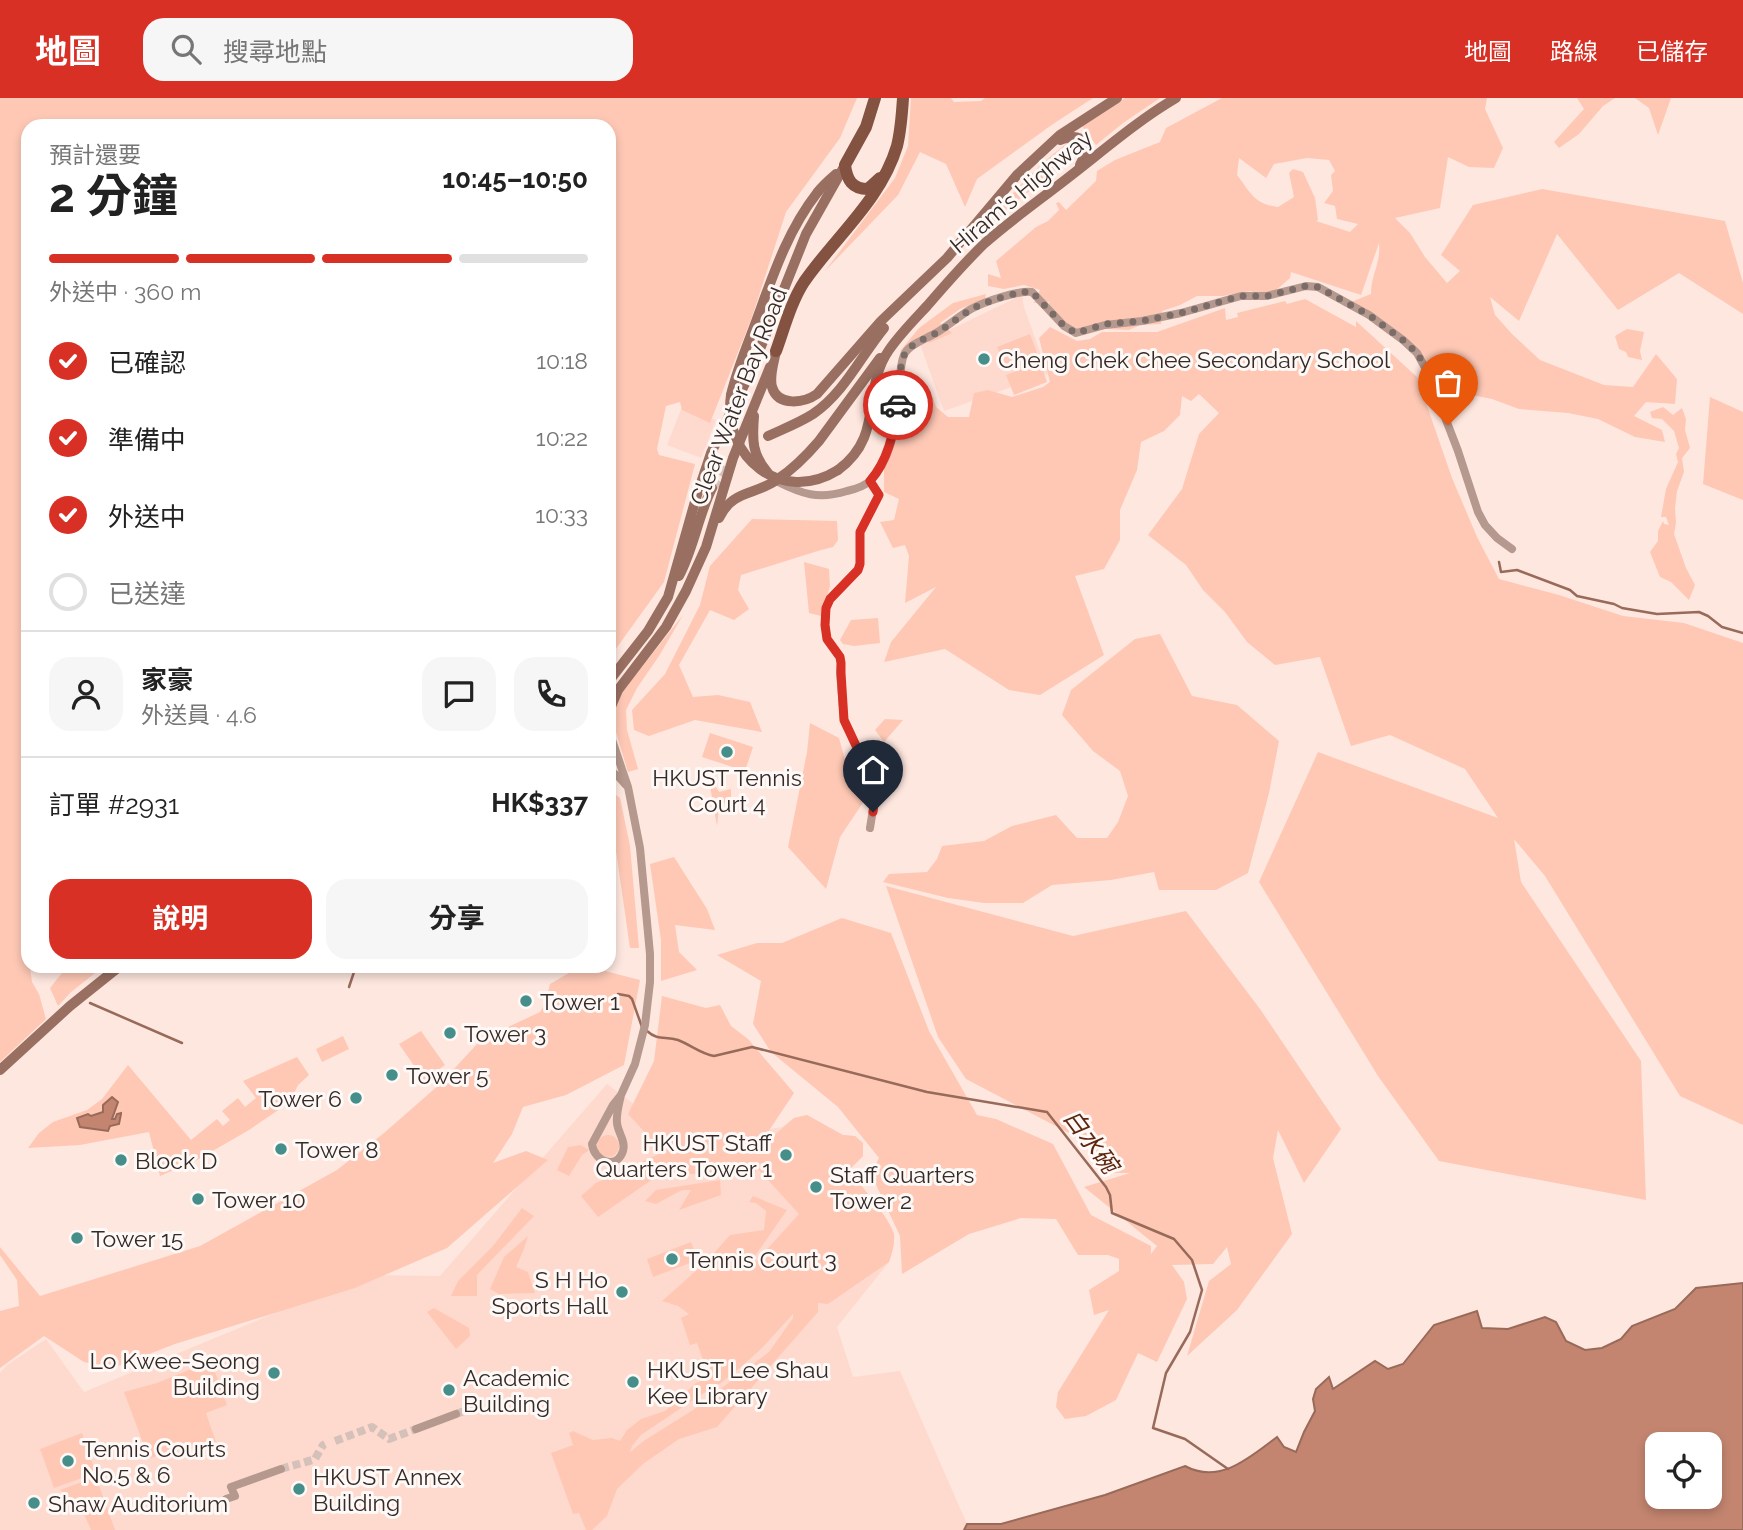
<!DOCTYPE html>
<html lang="zh-TW">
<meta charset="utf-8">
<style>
body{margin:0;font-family:Raleway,"Noto Sans TC",sans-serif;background:#f6f6f6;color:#222;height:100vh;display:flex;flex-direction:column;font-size:26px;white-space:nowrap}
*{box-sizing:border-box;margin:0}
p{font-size:23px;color:#767676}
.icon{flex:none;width:38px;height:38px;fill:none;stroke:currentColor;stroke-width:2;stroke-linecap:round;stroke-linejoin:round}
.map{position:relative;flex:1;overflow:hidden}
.sheet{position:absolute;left:21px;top:21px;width:595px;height:854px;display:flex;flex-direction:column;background:#fff;border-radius:21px;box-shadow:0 4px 10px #0003}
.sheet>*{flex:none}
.controls{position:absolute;left:1645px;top:1334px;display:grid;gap:14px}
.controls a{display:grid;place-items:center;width:77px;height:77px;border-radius:14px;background:#fff;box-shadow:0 4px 10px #0003;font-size:35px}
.pin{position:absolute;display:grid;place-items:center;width:60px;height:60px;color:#fff;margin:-72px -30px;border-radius:50% 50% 50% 0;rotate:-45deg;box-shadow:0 0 7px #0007}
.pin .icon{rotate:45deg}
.courier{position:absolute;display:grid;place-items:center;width:70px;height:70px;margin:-35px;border:5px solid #d93025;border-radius:50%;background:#fff;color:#222;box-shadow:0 2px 9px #0007}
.headline em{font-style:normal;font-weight:700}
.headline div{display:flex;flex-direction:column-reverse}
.headline{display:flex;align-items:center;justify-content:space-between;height:119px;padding:0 28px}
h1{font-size:46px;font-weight:700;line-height:52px}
.bar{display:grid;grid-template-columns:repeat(4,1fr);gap:10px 7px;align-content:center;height:84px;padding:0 28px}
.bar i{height:9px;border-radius:5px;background:#e0e0e0}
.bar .selected{background:#d93025}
.bar p{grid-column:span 4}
.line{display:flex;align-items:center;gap:18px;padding:0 28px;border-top:2px solid #e0e0e0}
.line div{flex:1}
.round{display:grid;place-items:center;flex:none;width:74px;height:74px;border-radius:21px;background:#f6f6f6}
ol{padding:0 28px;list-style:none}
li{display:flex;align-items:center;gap:21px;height:77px}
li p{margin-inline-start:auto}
li .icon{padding:7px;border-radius:50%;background:#d93025;color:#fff;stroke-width:4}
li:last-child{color:#767676}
li i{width:38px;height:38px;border:4px solid #e0e0e0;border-radius:50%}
.action{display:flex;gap:14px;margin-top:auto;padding:14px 28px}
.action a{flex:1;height:80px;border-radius:21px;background:#d93025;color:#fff;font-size:28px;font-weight:700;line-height:80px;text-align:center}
.action a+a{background:#f6f6f6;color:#222}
header{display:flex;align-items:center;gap:42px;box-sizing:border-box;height:98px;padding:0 35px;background:#d93025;color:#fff}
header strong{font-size:33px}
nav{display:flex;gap:38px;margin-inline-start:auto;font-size:24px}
.search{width:490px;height:63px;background:#f6f6f6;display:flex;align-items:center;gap:18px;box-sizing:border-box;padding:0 24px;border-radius:21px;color:#767676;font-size:26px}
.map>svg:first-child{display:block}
</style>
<header>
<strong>地圖</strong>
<div class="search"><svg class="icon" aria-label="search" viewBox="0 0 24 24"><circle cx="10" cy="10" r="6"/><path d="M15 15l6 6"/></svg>搜尋地點</div>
<nav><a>地圖</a><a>路線</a><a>已儲存</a></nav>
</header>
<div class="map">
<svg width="1743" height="1432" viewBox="0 0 1743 1432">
<rect width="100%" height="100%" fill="#fee7df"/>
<!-- built -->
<g fill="#fedace">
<path d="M1022,197L1024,209L1048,276L944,313L920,246Z"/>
<path d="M682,309L716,322L701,360L667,347Z"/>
<path d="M607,986L635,1007L764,1032L782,1029L794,1020L807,1017L843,1037L855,1038L863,1045V1058L849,1072L886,1122L894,1135V1147L889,1164L837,1229L853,1279L900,1273L967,1426L964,1432H0V1275L7,1267L46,1241L84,1294L367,1177L440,1178Z"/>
</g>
<!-- green -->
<g fill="#fec8b5" fill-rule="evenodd">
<path d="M0,0H857L840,40L786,114L752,219L710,325L682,312L680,304L666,308L657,351L659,357L695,366L664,484L615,552L609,549V28H28V868H30L32,884L39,896L46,921L0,964Z"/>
<path d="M911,0H951L954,4L981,3L985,0H1093L1053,26L977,81L965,109L946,66L920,54L898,97L825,173L895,80L908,48Z"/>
<path d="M1125,0H1160L1123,25L1096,47L1082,28Z"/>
<path d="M1222,0H1487L1485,11L1503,50L1494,70L1469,69L1448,59L1440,110L1395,120L1410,135L1425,159L1447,185L1460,173L1441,157L1473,107L1542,91L1725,123L1743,185V216L1679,175L1618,212L1557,136L1519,223L1490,199L1495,217L1512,236L1540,262L1604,287L1633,289L1656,256L1677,281L1675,306L1646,304L1634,318L1662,332L1665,344L1635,339L1598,321L1568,315L1519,311L1492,301L1438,290L1403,241L1351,204L1371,196C1371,176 1381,166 1379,145L1361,197L1291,174L1290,180L1265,202L1251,193L1223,198H1197L1180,207L1162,213L1161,226L1140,227L1129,232L1107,231L1105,228L1063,232L1048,216L1049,204L1034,205L1040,192L1024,187L1004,191L988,188V176L1001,180L996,163L1036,129L1048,123L1059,112L1056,105L1059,104L1066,112L1096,83L1097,73L1115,62L1160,44L1166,30ZM1239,60L1266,80L1274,66L1307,60L1329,62L1335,73L1331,77L1333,93L1324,105L1335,108L1337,121L1358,126L1350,134L1316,123L1318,122L1315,100L1303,74L1293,71L1289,75L1294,99L1278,109C1254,106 1251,95 1237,77Z"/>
<path d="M1577,0H1615L1603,8L1579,36L1559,50L1554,44L1584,11Z"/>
<path d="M1635,0H1671L1658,37L1649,10Z"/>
<path d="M1071,44L1075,45L1078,51L1075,57L1012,107L984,135L982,133C1007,100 1034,70 1067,45Z"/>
<path d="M986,196L985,201L960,211L940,225L952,235L929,245L927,238L910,246L900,255L901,252L919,230L953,205Z"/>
<path d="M1305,201L1356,229V223L1417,279L1452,380L1477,439L1499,481L1559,497L1623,518L1684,525L1743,545V1027L1680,998L1545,778L1514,741L1521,784L1641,963L1646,1102L1439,1063L1378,978L1259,784L1318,654L1498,720L1465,671L1390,637L1351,648L1320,559L1275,567L1247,544L1225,514L1203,492L1186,467L1148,437L1182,391L1199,336L1219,315L1199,296L1191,303L1182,298L1180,317L1164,333L1141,344L1137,372L1120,412V442L1104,471L1075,478L1104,557L1040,597L1009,592L945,551L884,564L891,544L936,489L905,505L909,458L905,447L893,450L880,424L894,422L899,401L884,394V370L902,313L914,309V291L922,286L927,298L933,300L936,309L948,319H969L974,295L988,292L1012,299L1043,289L1050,284L1039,240L1050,229L1077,243L1090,241L1102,234H1157L1225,210L1226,222L1238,219L1237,215L1285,203L1287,206Z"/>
<path d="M1627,231L1644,234L1640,253L1642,262L1628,259L1626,254L1619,251L1615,238Z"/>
<path d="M1030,236L1038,257L1005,269L997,249Z"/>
<path d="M1040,264L1047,284L1014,297L1006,277Z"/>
<path d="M1710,299L1743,314V402L1703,386Z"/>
<path d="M1663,309L1673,317L1682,310L1686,321L1685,332L1690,350L1682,360L1684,374L1677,393L1675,410L1676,425L1674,436L1686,470L1695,487L1689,502L1671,484L1660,479L1650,454L1658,443V433L1663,423L1664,426L1669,427L1666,419H1661L1666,391L1678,364L1676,356L1679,350L1674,333L1662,321L1652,320L1650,314Z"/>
<path d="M752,421L837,423L838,442L833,449L821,452L741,477L738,492L749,511L734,522L710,512L679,567L693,599L718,597L750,604L762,634L695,622L649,638L634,632L632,612L665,576L700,507L710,468Z"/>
<path d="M804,464L829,471L830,488L821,518L809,515Z"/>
<path d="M683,517L659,558L637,590L626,612L627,632L638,671L628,674L616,634L614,614L619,598Z"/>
<path d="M878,520L880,545L854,548L843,546L840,542L851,522Z"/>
<path d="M1160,536L1192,598L1237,607L1279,643L1269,695L1248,775L1216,792H1159L1154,774L1111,782L1052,787L1023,805H984L948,800L883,784L889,776L927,774L937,761L942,748L984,743L1012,728L1056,717L1077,740H1107L1118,724L1128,698L1120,673L1093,653L1062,617L1071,592L1135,541Z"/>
<path d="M885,621L903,622L884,644L875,632Z"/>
<path d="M810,625L839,640L850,680L866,700L840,739L826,791L788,749L807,654Z"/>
<path d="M710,635L753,649L745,673L702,659Z"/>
<path d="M708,676L719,694L731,691V701L719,709L717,728Z"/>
<path d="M609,692L620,700L630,748L639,850H630L609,704Z"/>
<path d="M674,759L707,811L715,832L675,827L679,854L697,872L661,883V842L650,766Z"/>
<path d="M886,788L1073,838L1186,813L1260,911L1341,1031L1304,1085L1278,1032L1273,1060L1292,1136L1237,1212L1187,1258L1209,1183L1231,1166L1227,1149L1213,1166L1172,1167L1184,1184L1187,1201L1157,1264L1138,1255L1116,1302L1086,1318L1065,1321L1056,1309L1058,1294L1109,1212L1094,1217L1089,1192L1119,1173V1161L1108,1157H1078L1056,1121L1021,1120L969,1136L902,1176L900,1138L871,1076L879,1060L838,1009L771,954L753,926L761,883L717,857L757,845H782L842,820L891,835L929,933L977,1017L996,1021L1053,1046L1091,1117L1151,1148V1156L1157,1148L1084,1089L1130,1075H1102L1088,1045L966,981L938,939Z"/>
<path d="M70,868H104L71,894L58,908L50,890L66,870Z"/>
<path d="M597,871L640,882L624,967L566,997L523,1009L512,1036L493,1065L526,1053L548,1062L447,1150L355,1190L175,1246L113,1270L84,1264L44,1238L0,1270V1213L19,1208L17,1182L0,1157V1149L40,1198L200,1148L337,1072L384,1035L440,986L477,946L487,939L540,914L545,906L550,886L574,872Z"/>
<path d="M662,898L706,910L720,907L731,928L748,941L794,995L764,1040L763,1047L794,1020L807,1017L843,1037L855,1038L863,1045V1058L849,1072C860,1087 890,1120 894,1136C895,1146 892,1155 889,1164L828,1206L818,1205V1214L717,1329L679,1341L643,1366L617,1391L607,1418L592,1432H586L579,1415L573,1416L551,1355L573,1347L569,1335L573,1333L593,1342L612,1340L620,1343L627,1332L641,1321L665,1313L696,1285L709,1279L697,1245L690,1247L681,1220L689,1216L678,1208L662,1203L708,1162L730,1137L764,1132L766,1113L756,1105L749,1104L753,1098L787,1112L755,1158L749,1171L799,1116L757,1070L755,1076L722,1078L663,1074L598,1119L581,1098L596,1085L663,1054L628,1016L654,963ZM793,1216V1220L769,1254L693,1312L645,1342L630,1354L632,1348L641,1337L699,1298L721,1285L742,1268L761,1251Z"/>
<path d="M421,933L445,967L424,982L399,946Z"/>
<path d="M343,938L349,951L322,964L316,951Z"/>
<path d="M297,959L309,977L298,987L290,1004L249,1032L197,1062L160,1078L149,1034L80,1047L28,1050L39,1035L53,1024L87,1012L102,1001L128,967L191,1042L217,1021L223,1028L230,1022L222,1013L238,1000L245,1009L256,1000L243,983Z"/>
<circle cx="608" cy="1048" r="11"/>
<path d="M581,1047L589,1052L582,1057L569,1078L557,1072L568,1049Z"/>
<path d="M720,1082L721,1097L679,1112L691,1092H682L656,1106L645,1103L656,1092Z"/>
<path d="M522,1110L534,1118L477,1177V1198H451L458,1183L493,1148Z"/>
<path d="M528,1138L524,1151L516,1169L528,1174L535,1195L499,1196L490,1191L504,1159Z"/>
<path d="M691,1144L698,1162L653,1179L647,1161Z"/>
<path d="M434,1210L469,1230L470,1238L456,1251L427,1214Z"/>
<path d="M211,1263L227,1307L206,1315L217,1347L196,1355L187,1346L149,1361L124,1294L157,1285Z"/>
<path d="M82,1335L96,1375L54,1390L40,1351Z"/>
<path d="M96,1379L115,1432H91L81,1409L60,1392Z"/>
</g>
<!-- water -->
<g fill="#c3856f" stroke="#986a59" stroke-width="2" fill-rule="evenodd">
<path d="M112,999L118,1004L112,1021H115L117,1016L121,1015V1016L119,1026L110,1028L108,1033L80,1029L77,1020L88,1016L91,1018L103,1014V1007Z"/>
<path d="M1743,1185V1432H964L967,1426H1001L1105,1397L1185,1368C1220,1387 1250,1359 1277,1339L1284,1349L1296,1354L1304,1334L1315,1313L1313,1301L1316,1291L1329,1279L1333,1291L1375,1263L1388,1271L1403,1266L1434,1227L1477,1213L1482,1230L1508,1231L1545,1219L1556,1224L1566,1243L1585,1252L1602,1250L1621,1241L1632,1228L1675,1211L1696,1190ZM1657,1346H1710V1398H1657Z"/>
</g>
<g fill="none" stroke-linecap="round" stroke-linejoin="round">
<!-- stream -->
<g stroke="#986a59" stroke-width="2.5">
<path d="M1499,464L1501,474L1517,472L1570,492L1577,498L1614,506L1622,510L1657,516L1699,514L1708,518L1722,529L1743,535"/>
<path d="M349,889L356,868"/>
<path d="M618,896L629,898L632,901L642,929"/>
<path d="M90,905L182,945"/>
<path d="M647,933C658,943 665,938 678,942C691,947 701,956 714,958L752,949L927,994L1047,1014L1106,1089L1110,1097L1112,1115L1174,1141L1192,1162L1202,1192L1190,1234L1166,1275L1153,1330L1185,1341L1228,1371"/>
</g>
<!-- street-tunnel -->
<g stroke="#d6c1ba" stroke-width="8" stroke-dasharray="8 4" stroke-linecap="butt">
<path d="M456,1316L475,1309"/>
<path d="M335,1343L372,1329L389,1341L416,1331"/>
<path d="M281,1371C293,1367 304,1365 315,1361L323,1347L325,1346"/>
</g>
<!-- secondary-tunnel -->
<path stroke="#d6c1ba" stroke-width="10" stroke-dasharray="10 5" stroke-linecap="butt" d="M712,390L732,365"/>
<!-- street -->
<g stroke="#b5988e" stroke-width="8">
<path d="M776,383C802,396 818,402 847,393C856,391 865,388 871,382C889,364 897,327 899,303C900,291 899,265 905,255C911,245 926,241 936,235C948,228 959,218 971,211C984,204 1018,192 1032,194L1064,228L1076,235L1105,227L1142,223L1181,215L1241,198H1267L1306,188L1318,189L1369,217L1403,242L1417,255L1428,275L1458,353L1478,414L1485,427L1497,440L1512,451"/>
<path d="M870,383L879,397L860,434V465L858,472L830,501L826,510L825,527L827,541L840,559L841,565L840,575L844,622L874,686L875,699L870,730"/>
<path d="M609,633L628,689L640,750L650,856V884L645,927L635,966L621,997L613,1007L592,1046C594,1064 617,1072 623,1053C626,1043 618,1035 617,1025C616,1016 619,1006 621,997"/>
<path d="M609,672L618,678L626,687"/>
<path d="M416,1331L456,1316"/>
<path d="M226,1401L235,1398L231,1389L281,1371"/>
</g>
<!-- secondary -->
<g stroke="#986f61" stroke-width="10">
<path d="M1060,42C1084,33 1091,47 1080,67"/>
<path d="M776,253C774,264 769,278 772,289C778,309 804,305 817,296L881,223L947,160L1017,77L1060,37L1117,0"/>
<path d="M731,297C737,271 748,246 757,221C773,177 788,132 817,95C822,88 829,82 836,76"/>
<path d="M754,318C752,342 752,357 768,375"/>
<path d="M768,338C783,331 799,325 813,316C844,295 861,258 884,230"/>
<path d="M838,372C885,338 861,292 889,252C900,236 913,223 927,208C946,186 964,165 985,145C1011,122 1041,101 1069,79C1104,52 1137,23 1176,0"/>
<path d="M719,420C733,391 755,398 778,381C793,371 807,357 819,343L880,260"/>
<path d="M679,478C694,450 698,418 712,390"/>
<path d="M609,583L648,533L668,499L696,400L711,355L752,271L806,136L845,67"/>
<path d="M609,613L618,592L666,529L686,493L706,449L733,360L770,269"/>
<path d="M0,972L70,908L120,868"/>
</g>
<!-- primary -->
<g stroke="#835241" stroke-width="12">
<path d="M875,0L866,29L845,67C847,82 852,91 868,91L880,80"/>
<path d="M776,253C784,231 791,204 804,184C835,139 881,102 897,48C901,32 902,16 903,0"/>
</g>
<!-- secondary-bridge -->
<path stroke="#986f61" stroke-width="10" d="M731,297C722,360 782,407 838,372"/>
</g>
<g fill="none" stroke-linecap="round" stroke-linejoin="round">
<!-- done -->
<path stroke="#7b6c67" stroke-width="7" stroke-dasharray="0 12.6" d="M898,307C900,294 898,265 906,254C913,244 928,240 938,234C949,227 959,219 970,212C982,205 1019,192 1032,194L1064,228L1076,235L1105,226L1142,223L1181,215L1241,198H1267L1306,188L1318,189L1369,217L1403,242L1417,255L1429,275L1448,327"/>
<!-- route -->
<path stroke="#d93025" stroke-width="9" d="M873,714L875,699L874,686L844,622L841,575V565L840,559L827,541L825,527L826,510L830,501L858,472L860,466V434L879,397L870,383C889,361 893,335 898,307"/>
</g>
<!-- markers -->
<g fill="#468e8a" stroke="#fef9f7" stroke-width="2.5">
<circle cx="984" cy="261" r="7"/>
<circle cx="727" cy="654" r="7"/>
<circle cx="526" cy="903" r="7"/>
<circle cx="450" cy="935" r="7"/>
<circle cx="392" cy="977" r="7"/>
<circle cx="356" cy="1000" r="7"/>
<circle cx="281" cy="1051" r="7"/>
<circle cx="786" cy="1057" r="7"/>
<circle cx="121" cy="1062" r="7"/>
<circle cx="816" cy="1089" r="7"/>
<circle cx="198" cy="1101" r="7"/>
<circle cx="77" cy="1140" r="7"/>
<circle cx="672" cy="1161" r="7"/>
<circle cx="622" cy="1194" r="7"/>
<circle cx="274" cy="1275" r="7"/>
<circle cx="633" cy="1284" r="7"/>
<circle cx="449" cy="1292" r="7"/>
<circle cx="68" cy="1363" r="7"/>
<circle cx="299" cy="1391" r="7"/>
<circle cx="34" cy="1405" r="7"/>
</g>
<g text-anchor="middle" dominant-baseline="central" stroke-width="6" stroke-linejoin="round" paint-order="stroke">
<!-- street labels -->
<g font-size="23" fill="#342a26" stroke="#fef9f7">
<text transform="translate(1021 93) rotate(-40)">Hiram's Highway</text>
<text transform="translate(738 298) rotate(-69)">Clear Water Bay Road</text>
</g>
<!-- poi labels -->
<g font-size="23" fill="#342a26" stroke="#fef9f7" text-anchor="start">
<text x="998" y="261">Cheng Chek Chee Secondary School</text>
<text x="727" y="679" text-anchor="middle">HKUST Tennis<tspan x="727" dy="26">Court 4</tspan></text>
<text x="540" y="903">Tower 1</text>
<text x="464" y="935">Tower 3</text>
<text x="406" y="977">Tower 5</text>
<text x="342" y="1000" text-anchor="end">Tower 6</text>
<text x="772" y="1044" text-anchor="end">HKUST Staff<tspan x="772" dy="26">Quarters Tower 1</tspan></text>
<text x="295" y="1051">Tower 8</text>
<text x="135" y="1062">Block D</text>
<text x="830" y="1076">Staff Quarters<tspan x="830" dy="26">Tower 2</tspan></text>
<text x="212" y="1101">Tower 10</text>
<text x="91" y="1140">Tower 15</text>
<text x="686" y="1161">Tennis Court 3</text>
<text x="608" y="1181" text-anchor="end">S H Ho<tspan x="608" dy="26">Sports Hall</tspan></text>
<text x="260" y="1262" text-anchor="end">Lo Kwee-Seong<tspan x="260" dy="26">Building</tspan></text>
<text x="647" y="1271">HKUST Lee Shau<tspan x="647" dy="26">Kee Library</tspan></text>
<text x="463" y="1279">Academic<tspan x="463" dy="26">Building</tspan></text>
<text x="82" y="1350">Tennis Courts<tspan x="82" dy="26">No.5 &amp; 6</tspan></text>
<text x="313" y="1378">HKUST Annex<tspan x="313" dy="26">Building</tspan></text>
<text x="48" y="1405">Shaw Auditorium</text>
</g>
<!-- water labels -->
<g font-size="24" font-style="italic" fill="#5e250e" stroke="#fef9f7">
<text transform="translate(1091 1043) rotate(53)">白水碗</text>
</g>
</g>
</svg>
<div class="controls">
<a><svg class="icon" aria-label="locate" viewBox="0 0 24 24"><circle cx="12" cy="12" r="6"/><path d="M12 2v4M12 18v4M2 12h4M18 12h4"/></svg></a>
</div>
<div class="pin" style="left:1448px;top:327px;background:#ea580c"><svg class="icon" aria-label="bag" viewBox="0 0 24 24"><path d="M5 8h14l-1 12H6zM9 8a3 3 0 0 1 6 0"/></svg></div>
<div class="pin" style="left:873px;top:714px;background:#1f2937"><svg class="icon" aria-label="home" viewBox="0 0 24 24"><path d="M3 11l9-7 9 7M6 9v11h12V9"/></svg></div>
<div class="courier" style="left:898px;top:307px"><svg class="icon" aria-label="car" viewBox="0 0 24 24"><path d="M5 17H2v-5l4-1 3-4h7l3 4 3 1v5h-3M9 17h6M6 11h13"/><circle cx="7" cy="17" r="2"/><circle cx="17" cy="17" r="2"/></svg></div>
<section class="sheet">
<div class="headline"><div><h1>2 分鐘</h1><p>預計還要</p></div><em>10:45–10:50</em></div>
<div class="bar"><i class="selected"></i><i class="selected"></i><i class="selected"></i><i></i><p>外送中 · 360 m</p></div>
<ol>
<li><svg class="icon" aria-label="check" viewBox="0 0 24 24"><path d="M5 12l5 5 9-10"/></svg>已確認<p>10:18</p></li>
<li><svg class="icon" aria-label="check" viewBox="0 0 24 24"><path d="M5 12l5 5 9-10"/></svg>準備中<p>10:22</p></li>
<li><svg class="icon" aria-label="check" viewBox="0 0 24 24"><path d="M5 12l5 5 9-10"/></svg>外送中<p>10:33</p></li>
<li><i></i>已送達</li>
</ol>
<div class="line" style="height:126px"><a class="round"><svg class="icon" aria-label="person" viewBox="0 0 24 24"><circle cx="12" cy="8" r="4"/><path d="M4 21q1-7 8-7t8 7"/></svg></a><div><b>家豪</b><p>外送員 · 4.6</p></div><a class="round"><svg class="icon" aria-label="chat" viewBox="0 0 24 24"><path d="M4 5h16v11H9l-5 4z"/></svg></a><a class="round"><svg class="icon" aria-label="phone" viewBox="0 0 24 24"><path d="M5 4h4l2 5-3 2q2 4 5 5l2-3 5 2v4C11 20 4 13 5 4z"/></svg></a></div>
<div class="line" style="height:91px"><div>訂單 #2931</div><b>HK$337</b></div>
<div class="action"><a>說明</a><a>分享</a></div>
</section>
</div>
